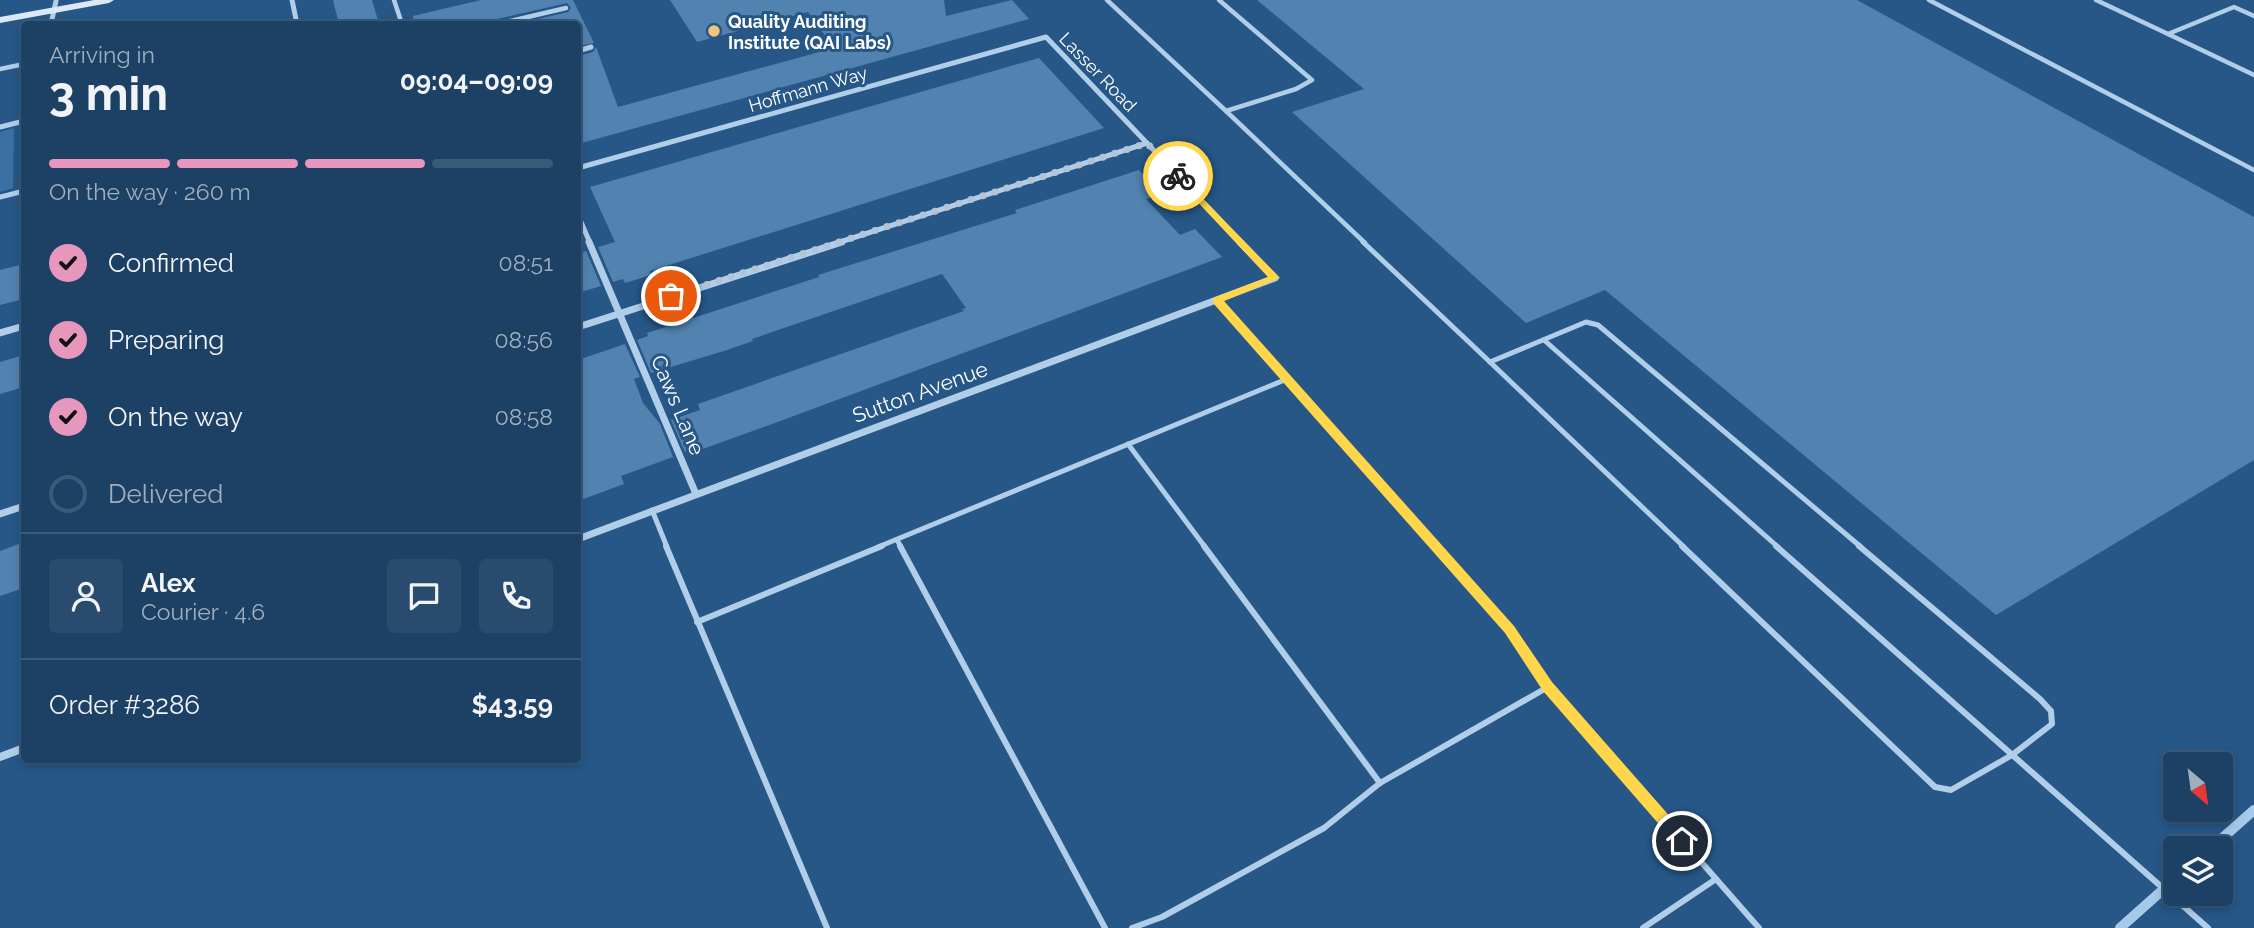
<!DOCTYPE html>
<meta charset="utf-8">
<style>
body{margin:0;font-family:Raleway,sans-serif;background:#294c6e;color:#f1f3f6;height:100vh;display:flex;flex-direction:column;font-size:26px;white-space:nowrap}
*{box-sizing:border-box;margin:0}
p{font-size:23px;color:#a0afbf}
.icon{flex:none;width:38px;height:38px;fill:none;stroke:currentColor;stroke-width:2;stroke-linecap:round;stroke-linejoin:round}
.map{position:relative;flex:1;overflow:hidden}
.details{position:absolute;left:21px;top:21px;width:560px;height:742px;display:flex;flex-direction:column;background:#1c4165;border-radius:7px;box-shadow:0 4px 10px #0003,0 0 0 2px #3a5a79}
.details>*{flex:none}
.needle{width:46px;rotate:151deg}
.tools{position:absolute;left:2163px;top:752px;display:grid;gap:14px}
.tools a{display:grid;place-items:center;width:70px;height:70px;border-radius:7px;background:#1c4165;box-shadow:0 4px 10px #0003,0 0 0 2px #3a5a79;font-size:35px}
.pin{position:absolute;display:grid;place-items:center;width:60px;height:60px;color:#fff;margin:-30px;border:4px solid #fff;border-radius:50%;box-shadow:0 2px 7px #0007}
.courier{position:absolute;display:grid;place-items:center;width:70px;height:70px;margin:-35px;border:5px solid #ffd54a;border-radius:50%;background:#fff;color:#222;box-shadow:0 2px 9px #0007}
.overview em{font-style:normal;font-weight:700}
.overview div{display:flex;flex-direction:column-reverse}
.overview{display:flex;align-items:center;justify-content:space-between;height:119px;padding:0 28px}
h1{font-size:46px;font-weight:700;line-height:52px}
.bar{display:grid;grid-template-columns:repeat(4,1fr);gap:10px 7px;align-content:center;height:84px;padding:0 28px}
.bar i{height:9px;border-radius:5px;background:#3a5a79}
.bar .current{background:#e797bd}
.bar p{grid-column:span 4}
.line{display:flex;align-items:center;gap:18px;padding:0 28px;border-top:2px solid #3a5a79}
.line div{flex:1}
.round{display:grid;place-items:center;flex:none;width:74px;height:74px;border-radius:7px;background:#294c6e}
ol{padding:0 28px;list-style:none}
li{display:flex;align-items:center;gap:21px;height:77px}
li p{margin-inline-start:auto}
li .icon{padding:7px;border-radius:50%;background:#e797bd;color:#111;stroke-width:4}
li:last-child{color:#a0afbf}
li i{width:38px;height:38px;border:4px solid #3a5a79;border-radius:50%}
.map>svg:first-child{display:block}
</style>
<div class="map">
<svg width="2254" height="928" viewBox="0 0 2254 928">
<rect width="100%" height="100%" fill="#265787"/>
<!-- green -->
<path fill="#3a70a3" d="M14,128L13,188L0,192V132Z"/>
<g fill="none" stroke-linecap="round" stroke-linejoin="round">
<!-- stream -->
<g stroke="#a5c9e9" stroke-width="10">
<path d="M2210,849L2254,810"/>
<path d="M2120,928L2175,879"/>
</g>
</g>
<!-- building -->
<g fill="#5282b0">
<path d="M333,0H372L379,24H339Z"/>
<path d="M481,0H573L594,43L578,46V24H517L568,12L571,8L567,3L497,19L493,24H414L413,16Z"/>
<path d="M670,0H944L946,16L1012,0L1029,19L578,144V56L593,52L596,47L618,107L834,48L808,12L697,42Z"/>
<path d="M1257,0H1857L2254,217V460L1996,615L1605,290L1526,323L1292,112L1364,89Z"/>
<path d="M1039,58L1104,128L650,271L651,275L625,283L623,279L613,282L598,247L615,242L590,187Z"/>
<path d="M1139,170L1162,194L1146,199L1180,235L1195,229L1222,257L761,428L700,450L699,447L685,452L671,420L700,410L698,404L964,311L962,309L966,308L942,274L752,339L753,341L727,350L651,373L637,340L648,336L647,333L819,277L818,275L1017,213L1015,210Z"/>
<path d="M586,251L601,286L578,293V253Z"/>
<path d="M24,264V299L0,305V270Z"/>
<path d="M625,344L640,377L634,379L643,403L660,424L673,457L621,476L624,484L578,501V360Z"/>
<path d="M24,355V387L0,394V362Z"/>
<path d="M24,542V588L0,596V551Z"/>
</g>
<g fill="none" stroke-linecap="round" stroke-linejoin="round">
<!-- lane-far2 -->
<g stroke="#b1cee9" stroke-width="4.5">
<path d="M394,0L402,24"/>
<path d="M1107,0L1226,111"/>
<path d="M1219,0L1312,80L1296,89L1226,111L1365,243"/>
<path d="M1929,0L2254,170"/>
<path d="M2096,0L2168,34"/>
<path d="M2254,16L2234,7L2168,34L2254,75"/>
<path d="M498,24L566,8"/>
<path d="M0,69L24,64"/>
</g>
<!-- lane-far1 -->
<g stroke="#b1cee9" stroke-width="5">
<path d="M1363,242L1490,362"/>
<path d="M1217,300L1437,547"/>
<path d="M1544,340L1778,547"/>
<path d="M1490,362L1684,547"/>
<path d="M1490,362L1586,322L1598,325L1861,547"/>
<path d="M1128,444L1205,547"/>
<path d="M652,510L667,547"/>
<path d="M897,540L901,547"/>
<path d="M878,547L1287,379"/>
</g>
<!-- lane -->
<g stroke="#b1cee9" stroke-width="6">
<path d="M666,546L827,928"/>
<path d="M900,546L1105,928"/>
<path d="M1204,546L1380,783"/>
<path d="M1435,546L1509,629L1548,687L1759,928"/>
<path d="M1682,546L1935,787L1951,790L2012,755L2052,724L2051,711L2040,699L1859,546"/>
<path d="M1776,546L2208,928"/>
<path d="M697,622L882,546"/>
<path d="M1132,928L1162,917L1324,828L1380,783L1548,687"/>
<path d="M1643,928L1716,879"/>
</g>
<!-- street-far2 -->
<g stroke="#b1cee9" stroke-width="5">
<path d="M292,0L297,24"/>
<path d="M51,24L56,1"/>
<path d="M578,51L591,47"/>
<path d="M0,127L24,121"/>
<path d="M578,168L1046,37L1242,243"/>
<path d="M0,197L24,191"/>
<path d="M578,215L590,243"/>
<path d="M837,243L1147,143"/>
</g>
<!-- street-far1 -->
<g stroke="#b1cee9" stroke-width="7">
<path d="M589,242L696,494"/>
<path d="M578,327L842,242"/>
<path d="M0,333L24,326"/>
<path d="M0,514L24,506"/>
<path d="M578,539L1275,278L1240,242"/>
</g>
<!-- street -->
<path stroke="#b1cee9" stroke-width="8" d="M0,757L24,748"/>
<!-- secondary -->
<path fill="#dbe9f7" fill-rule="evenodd" d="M94,0H114L109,3L0,23V17Z"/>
</g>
<!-- route -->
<path fill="#ffd54a" d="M1178,173L1280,278L1224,301L1514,626L1552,682L1687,836L1689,841L1687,845H1677L1543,691L1505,633L1213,303V298L1268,277L1175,178L1174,176Z"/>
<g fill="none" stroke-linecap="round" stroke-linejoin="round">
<!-- done -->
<path stroke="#b3c4d5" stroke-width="7" stroke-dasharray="0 12.6" d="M671,296L1147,143L1178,176"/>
</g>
<!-- markers -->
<circle fill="#f2c676" stroke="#265787" stroke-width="2.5" cx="714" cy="31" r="7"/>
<g text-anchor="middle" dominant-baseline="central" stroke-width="6" stroke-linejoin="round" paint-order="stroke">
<!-- far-poi labels -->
<g font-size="18" font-weight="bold" fill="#fff" stroke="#265787" text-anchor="start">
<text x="728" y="21">Quality Auditing<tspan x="728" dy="21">Institute (QAI Labs)</tspan></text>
</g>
<!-- far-street labels -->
<g font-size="18" fill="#fff" stroke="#265787">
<text transform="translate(1098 72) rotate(46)">Lasser Road</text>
<text transform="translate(808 89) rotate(-16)">Hoffmann Way</text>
</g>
<!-- street labels -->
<g font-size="21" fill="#fff" stroke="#265787">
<text transform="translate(920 392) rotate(-20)">Sutton Avenue</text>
<text transform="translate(678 405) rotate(67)">Caws Lane</text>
</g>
</g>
</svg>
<div class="tools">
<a><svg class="needle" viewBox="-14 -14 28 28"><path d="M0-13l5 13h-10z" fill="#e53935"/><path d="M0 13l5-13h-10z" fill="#a0afbf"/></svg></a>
<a><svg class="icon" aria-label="layers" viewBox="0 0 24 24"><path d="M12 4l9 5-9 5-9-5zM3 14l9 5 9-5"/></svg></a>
</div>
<div class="pin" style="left:671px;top:296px;background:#ea580c"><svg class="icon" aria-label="bag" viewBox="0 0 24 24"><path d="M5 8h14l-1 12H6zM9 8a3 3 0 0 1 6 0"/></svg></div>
<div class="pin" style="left:1682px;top:841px;background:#1f2937"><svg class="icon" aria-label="home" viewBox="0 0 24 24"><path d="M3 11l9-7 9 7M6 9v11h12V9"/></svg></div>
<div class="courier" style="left:1178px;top:176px"><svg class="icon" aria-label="bike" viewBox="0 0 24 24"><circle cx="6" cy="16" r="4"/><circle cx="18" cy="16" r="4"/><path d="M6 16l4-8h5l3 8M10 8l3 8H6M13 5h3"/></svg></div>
<section class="details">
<div class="overview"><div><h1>3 min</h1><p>Arriving in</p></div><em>09:04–09:09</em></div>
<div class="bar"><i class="current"></i><i class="current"></i><i class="current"></i><i></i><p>On the way · 260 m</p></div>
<ol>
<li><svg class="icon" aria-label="check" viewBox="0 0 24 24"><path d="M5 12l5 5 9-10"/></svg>Confirmed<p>08:51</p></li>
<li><svg class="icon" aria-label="check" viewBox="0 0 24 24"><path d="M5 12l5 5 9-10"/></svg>Preparing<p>08:56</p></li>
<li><svg class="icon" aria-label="check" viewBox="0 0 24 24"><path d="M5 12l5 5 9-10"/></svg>On the way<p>08:58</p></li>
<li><i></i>Delivered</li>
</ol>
<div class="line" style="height:126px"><a class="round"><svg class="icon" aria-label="person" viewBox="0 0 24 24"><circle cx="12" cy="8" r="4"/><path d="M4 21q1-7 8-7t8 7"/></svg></a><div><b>Alex</b><p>Courier · 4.6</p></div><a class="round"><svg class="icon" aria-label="chat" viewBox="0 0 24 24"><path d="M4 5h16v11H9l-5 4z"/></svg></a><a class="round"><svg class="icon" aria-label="phone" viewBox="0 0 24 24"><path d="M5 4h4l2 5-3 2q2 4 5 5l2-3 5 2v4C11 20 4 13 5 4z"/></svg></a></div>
<div class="line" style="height:91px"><div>Order #3286</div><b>$43.59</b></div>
</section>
</div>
